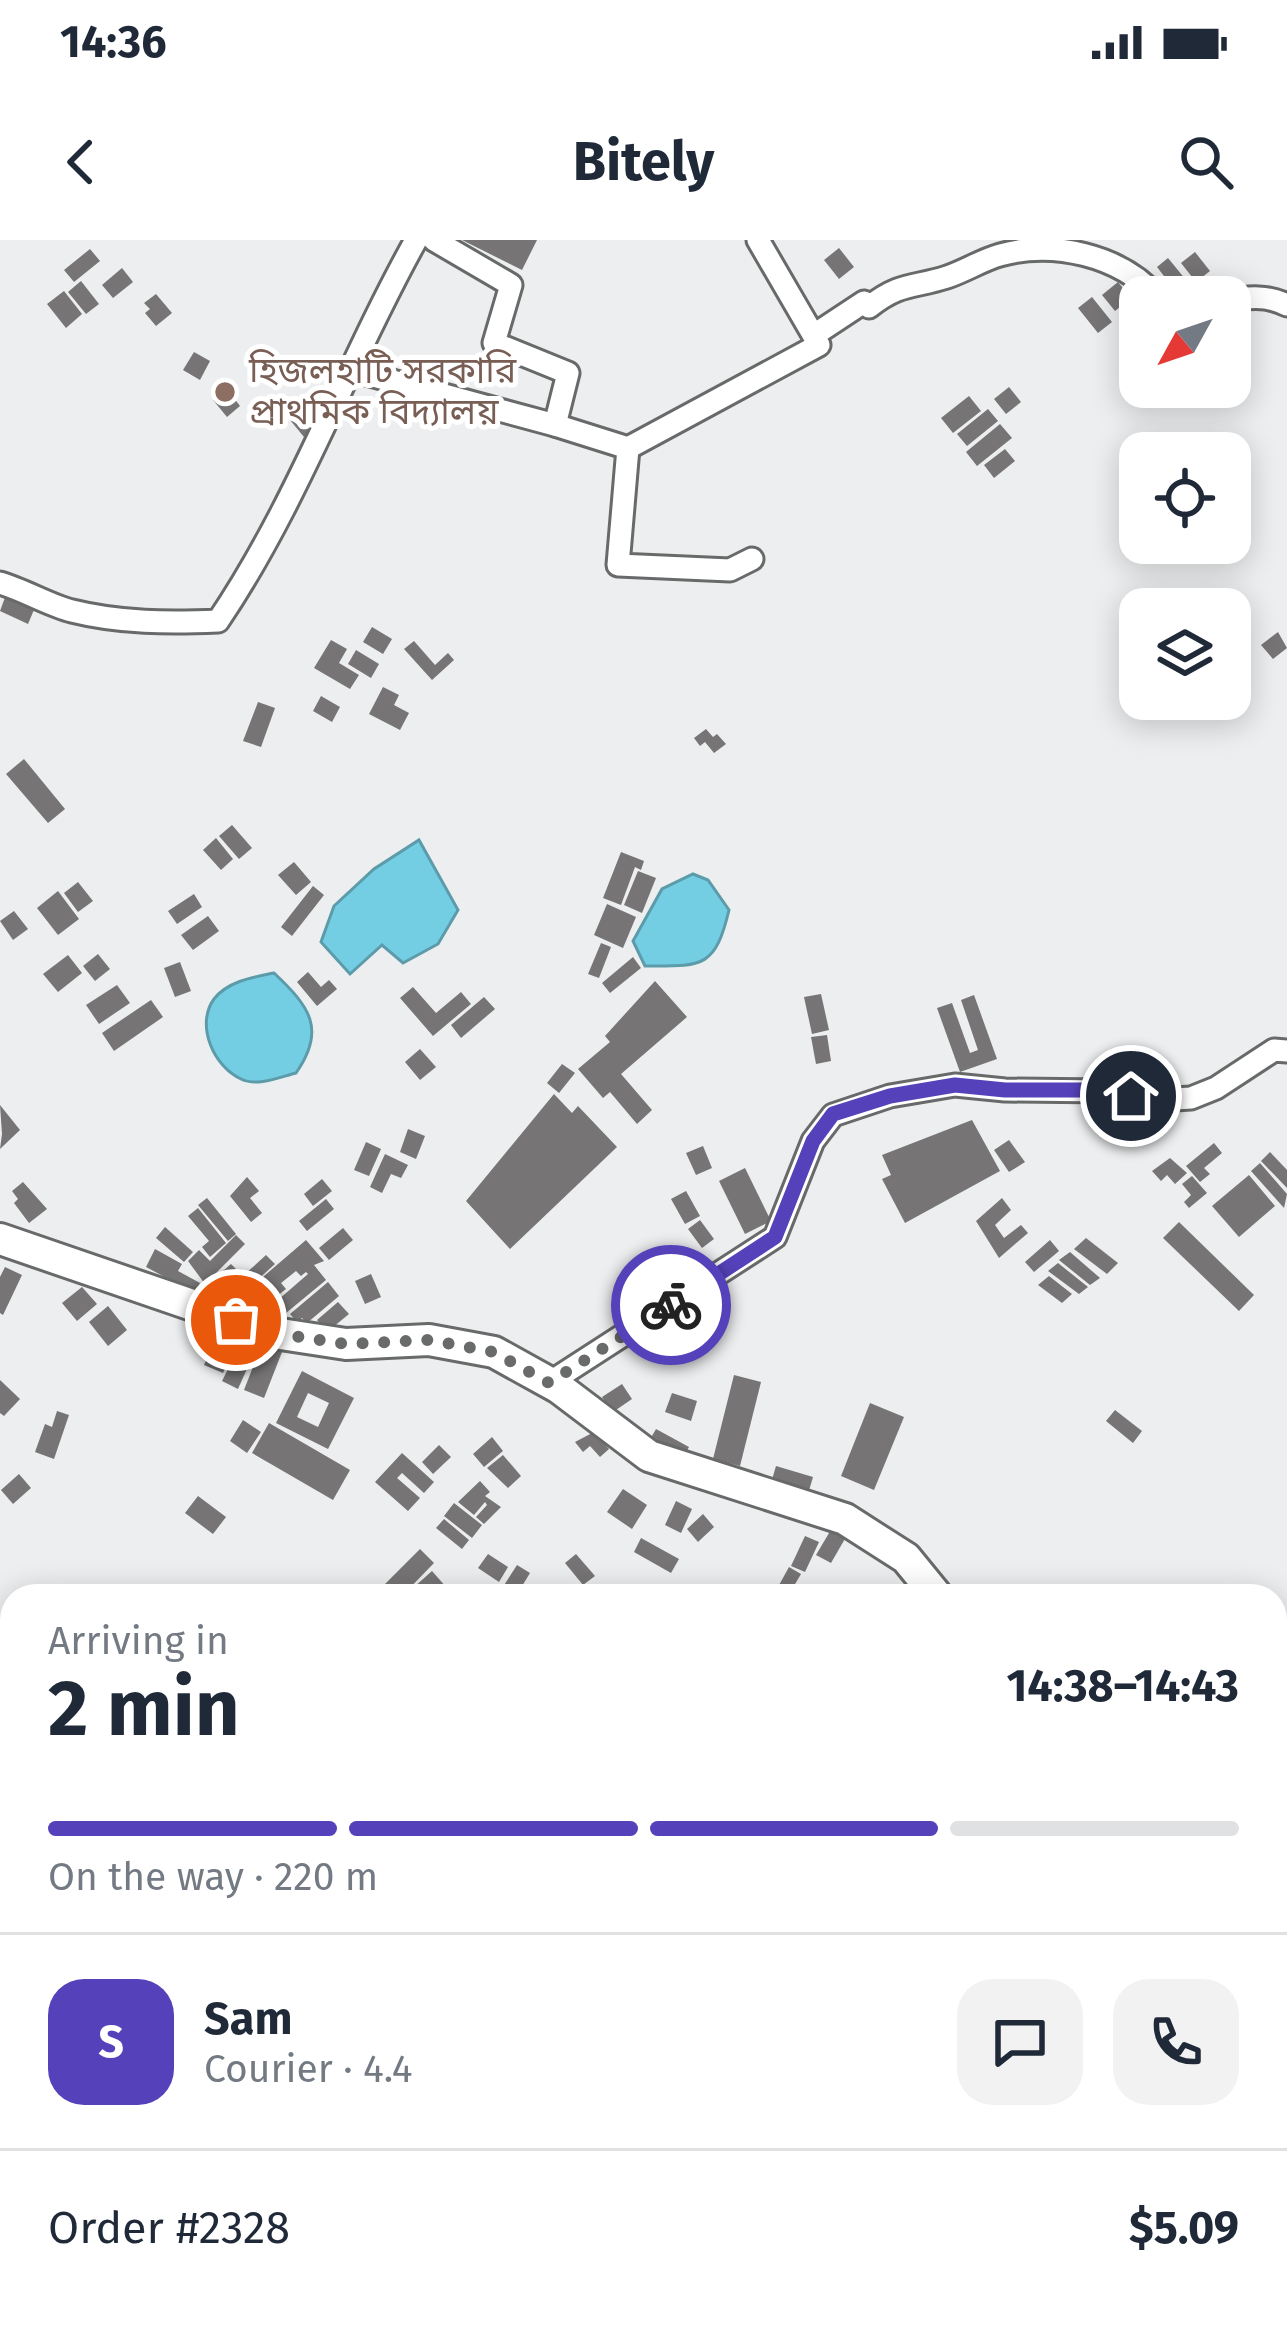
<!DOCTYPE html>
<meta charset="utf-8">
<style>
body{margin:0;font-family:"Fira Sans","Noto Sans Bengali",sans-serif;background:#f2f2f3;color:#1f2937;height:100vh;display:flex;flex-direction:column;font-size:45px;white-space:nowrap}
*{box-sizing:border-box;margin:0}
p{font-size:39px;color:#747a83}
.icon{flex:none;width:66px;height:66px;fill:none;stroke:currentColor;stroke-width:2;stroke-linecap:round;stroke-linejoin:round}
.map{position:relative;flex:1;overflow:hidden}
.panel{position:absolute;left:0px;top:1344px;width:1287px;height:747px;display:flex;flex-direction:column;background:#fff;border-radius:36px 36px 0 0;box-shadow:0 6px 30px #0003}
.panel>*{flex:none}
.needle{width:78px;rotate:230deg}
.buttons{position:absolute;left:1119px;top:36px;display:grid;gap:24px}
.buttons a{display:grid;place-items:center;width:132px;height:132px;border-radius:24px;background:#fff;box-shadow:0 6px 30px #0003;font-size:60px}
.pin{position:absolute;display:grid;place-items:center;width:102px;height:102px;color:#fff;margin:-51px;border:6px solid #fff;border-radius:50%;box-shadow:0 3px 12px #0007}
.courier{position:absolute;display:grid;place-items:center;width:120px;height:120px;margin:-60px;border:9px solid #5542ba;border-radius:50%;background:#fff;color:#222;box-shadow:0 3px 15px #0007}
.head em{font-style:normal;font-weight:700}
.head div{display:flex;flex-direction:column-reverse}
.head{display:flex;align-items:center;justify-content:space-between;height:204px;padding:0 48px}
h1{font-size:78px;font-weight:700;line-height:90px}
.bar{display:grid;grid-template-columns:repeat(4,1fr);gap:18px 12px;align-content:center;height:144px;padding:0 48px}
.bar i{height:15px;border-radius:9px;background:#e0e1e3}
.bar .on{background:#5542ba}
.bar p{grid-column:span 4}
.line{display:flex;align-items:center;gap:30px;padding:0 48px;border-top:3px solid #e0e1e3}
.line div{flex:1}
.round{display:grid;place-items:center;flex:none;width:126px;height:126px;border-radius:36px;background:#f2f2f3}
.status{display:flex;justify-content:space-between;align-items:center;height:84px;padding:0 60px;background:#fff;direction:ltr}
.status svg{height:33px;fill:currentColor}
header{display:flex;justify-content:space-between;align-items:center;height:156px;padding:0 48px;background:#fff;font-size:54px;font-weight:700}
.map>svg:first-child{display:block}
</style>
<div class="status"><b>14:36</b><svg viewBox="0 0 49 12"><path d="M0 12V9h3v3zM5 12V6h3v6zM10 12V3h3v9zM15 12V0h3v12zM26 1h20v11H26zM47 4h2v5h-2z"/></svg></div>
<header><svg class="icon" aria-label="back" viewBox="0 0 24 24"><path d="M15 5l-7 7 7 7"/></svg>Bitely<svg class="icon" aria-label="search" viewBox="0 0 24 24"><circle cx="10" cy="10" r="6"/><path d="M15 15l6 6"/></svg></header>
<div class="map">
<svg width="1287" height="2089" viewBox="0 0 1287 2089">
<rect width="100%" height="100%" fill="#eceeef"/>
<!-- water -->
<g fill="#74cee3" stroke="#5c9baa" stroke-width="3">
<path d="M419,600L458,670L438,704L403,723L382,705L350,734L321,702L334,666L374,629Z"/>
<path d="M693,634L708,640L729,670C715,729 702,726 645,726L633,701L662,649Z"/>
<path d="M274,733C309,766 327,789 296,833C280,837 257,847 241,839C214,827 195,785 214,759C228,741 254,737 274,733Z"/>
</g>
<!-- building -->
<g fill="#767475" fill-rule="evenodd">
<path d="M462,0H537L522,30Z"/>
<path d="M839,8L854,27L839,39L824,20Z"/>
<path d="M90,9L100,21L74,42L64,30Z"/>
<path d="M1195,12L1210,31L1196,42L1181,23Z"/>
<path d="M1168,18L1186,40L1174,49L1157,27Z"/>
<path d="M122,28L133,42L113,58L102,45Z"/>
<path d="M81,41L99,64L86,74L68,52Z"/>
<path d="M1118,42L1131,58L1115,71L1102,55Z"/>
<path d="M64,51L82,74L66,88L47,64Z"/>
<path d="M156,54L172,73L156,86L145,73L150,69L144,63Z"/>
<path d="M1092,57L1112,82L1098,93L1078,68Z"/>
<path d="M194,112L210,121L200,140L183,130Z"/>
<path d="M1009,147L1021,162L1006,174L994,159Z"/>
<path d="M227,149L240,166L227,177L213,160Z"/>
<path d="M969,156L981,171L953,193L941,178Z"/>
<path d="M306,167L319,184L304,197L290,180Z"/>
<path d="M988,169L998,181L967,206L957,194Z"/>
<path d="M1000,184L1012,198L977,226L966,212Z"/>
<path d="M1005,209L1015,221L994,238L984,225Z"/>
<path d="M1178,350L1193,369H1154Z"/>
<path d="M7,352L36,365L28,384L0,371Z"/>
<path d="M372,387L392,399L383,414L363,402Z"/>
<path d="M1278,392L1287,408L1273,419L1261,405Z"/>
<path d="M331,400L347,409L339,423L359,435L350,449L314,428Z"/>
<path d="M414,401L435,425L448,413L454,420L432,440L404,409Z"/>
<path d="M356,410L379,424L371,438L348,424Z"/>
<path d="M383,447L399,455L394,465L409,473L400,490L369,474Z"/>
<path d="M321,456L340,467L332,482L313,471Z"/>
<path d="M258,462L275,468L261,507L243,501Z"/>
<path d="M706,489L713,497L717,494L726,504L714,513L705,502L700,506L694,498Z"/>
<path d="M24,519L65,569L48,583L6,534Z"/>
<path d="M232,585L252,608L239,619L219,596Z"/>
<path d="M216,598L233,619L221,630L203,610Z"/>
<path d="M621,612L644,621L641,630L635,627L621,665L603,658Z"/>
<path d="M294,622L311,642L296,655L278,635Z"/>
<path d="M638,631L656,638L642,673L624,665Z"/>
<path d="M78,642L93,661L78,672L64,653Z"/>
<path d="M313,646L324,655L292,696L281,687Z"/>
<path d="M58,651L79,679L58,695L37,668Z"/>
<path d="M194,654L202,667L177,684L168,671Z"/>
<path d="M607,664L636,677L623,708L594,695Z"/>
<path d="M14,671L28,689L13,700L0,681Z"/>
<path d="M208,676L219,691L193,710L181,695Z"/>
<path d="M601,703L611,707L599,738L588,734Z"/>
<path d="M98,714L110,729L95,741L83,726Z"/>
<path d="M68,715L82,733L58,752L43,734Z"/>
<path d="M633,717L641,728L610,753L602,743Z"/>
<path d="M180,722L191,751L175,757L164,728Z"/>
<path d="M308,732L321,747L329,740L337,749L317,766L297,742Z"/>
<path d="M655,741L687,777L621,834L652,870L637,884L610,852L603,858L578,829L610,802L605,796Z"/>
<path d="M117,745L130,763L99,784L86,765Z"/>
<path d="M413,747L436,773L461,752L471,764L433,796L400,758Z"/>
<path d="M821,754L829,790L812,794L804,757Z"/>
<path d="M974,755L997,819L960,832L937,768L952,763L970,813L978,810L961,760Z"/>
<path d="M484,757L495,769L461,798L451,785Z"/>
<path d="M151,760L163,777L114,811L102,793Z"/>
<path d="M827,795L831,821L816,824L811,797Z"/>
<path d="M420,809L436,827L420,840L405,822Z"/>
<path d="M562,824L575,833L559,853L547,843Z"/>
<path d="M554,854L572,873L578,866L617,907L510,1009L466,961Z"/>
<path d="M0,865L20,890L0,909L2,894Z"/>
<path d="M972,880L1000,931L905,983L882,939L891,935L882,915Z"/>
<path d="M408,889L425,896L416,919L400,912Z"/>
<path d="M1009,900L1025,922L1009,932L994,910Z"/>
<path d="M366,902L381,909L369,936L354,930Z"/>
<path d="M1214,903L1222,913L1204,928L1210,934L1200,942L1186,926Z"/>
<path d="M703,906L712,928L696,935L686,913Z"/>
<path d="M1270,912L1287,930V948L1261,921Z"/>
<path d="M385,914L408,925L401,938L391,934L382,953L370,947Z"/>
<path d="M1170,918L1187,933L1175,944L1167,935L1161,941L1152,931Z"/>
<path d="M1260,923L1287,954L1284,968L1251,931Z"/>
<path d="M745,928L771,981L745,994L719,941Z"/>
<path d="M1249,935L1275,966L1239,997L1212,966Z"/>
<path d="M1192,936L1207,953L1189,968L1184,962L1191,955L1182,944Z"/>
<path d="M247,937L259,951L250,958L262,973L251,982L230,956Z"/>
<path d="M322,939L332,951L313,966L304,954Z"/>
<path d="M23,942L47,969L29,983L14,963L18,959L12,951Z"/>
<path d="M686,951L700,976L685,984L671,959Z"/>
<path d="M207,958L236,994L228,1001L198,965Z"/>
<path d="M1002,958L1011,970L995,985L1004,998L1021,985L1028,993L999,1018L976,981Z"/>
<path d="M326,959L334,969L307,991L299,981Z"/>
<path d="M198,968L226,1003L210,1017L202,1007L209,1001L188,976Z"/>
<path d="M700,980L714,999L702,1008L688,989Z"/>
<path d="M1179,982L1254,1055L1239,1071L1163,998Z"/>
<path d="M165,987L193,1012L184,1022L156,998Z"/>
<path d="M343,988L353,1000L329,1020L319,1008Z"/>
<path d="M236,995L245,1004L205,1044L188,1021L199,1010L210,1021Z"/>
<path d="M1086,998L1118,1023L1107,1034L1074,1009Z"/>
<path d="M306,1000L324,1021L314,1025L326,1040L280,1078L271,1066L308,1034L306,1032L301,1036L296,1031L281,1043L286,1049L272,1060L257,1042Z"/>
<path d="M1050,1000L1059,1011L1034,1032L1025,1022Z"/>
<path d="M155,1009L182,1024L178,1031L200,1043L195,1053L146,1027Z"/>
<path d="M1070,1012L1100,1038L1090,1045L1059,1020Z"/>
<path d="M266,1015L275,1024L242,1054L233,1044L226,1050L215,1038L231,1024L243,1036Z"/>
<path d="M1058,1023L1088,1047L1079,1054L1048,1031Z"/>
<path d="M5,1027L22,1035L3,1075L0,1073V1037Z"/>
<path d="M371,1034L381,1057L365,1064L355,1041Z"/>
<path d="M1049,1036L1072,1054L1062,1063L1038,1045Z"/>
<path d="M328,1042L339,1056L307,1083L302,1078L297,1082L290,1074Z"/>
<path d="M82,1047L97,1064L77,1081L62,1063Z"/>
<path d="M338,1062L349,1074L327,1092L317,1080Z"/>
<path d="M108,1066L127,1090L108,1106L89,1082Z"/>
<path d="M262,1104L282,1112L264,1158L244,1150Z"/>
<path d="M213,1105L232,1113L223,1133L204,1125Z"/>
<path d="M235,1115L250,1122L238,1149L222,1141Z"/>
<path d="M302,1131L354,1158L328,1209L276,1183ZM308,1153L329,1163L318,1187L297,1177Z"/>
<path d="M734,1135L761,1142L740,1226L713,1219Z"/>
<path d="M0,1140L20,1159L4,1176L0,1173Z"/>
<path d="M622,1144L632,1159L613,1172L602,1157Z"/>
<path d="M672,1153L697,1161L691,1181L665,1172Z"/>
<path d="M870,1163L904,1177L874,1250L841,1236Z"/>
<path d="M1115,1170L1142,1191L1133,1203L1106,1181Z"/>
<path d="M57,1171L69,1175L54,1219L35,1212L45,1184L52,1187Z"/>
<path d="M243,1180L261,1192L247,1213L230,1201Z"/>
<path d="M269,1183L350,1230L333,1260L252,1213Z"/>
<path d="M656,1189L689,1207L681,1222L648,1203Z"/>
<path d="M594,1192L609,1209L600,1217L590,1206L583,1212L575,1202Z"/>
<path d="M492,1197L503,1211L484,1227L473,1214Z"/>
<path d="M439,1205L451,1217L433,1234L422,1222Z"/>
<path d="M402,1213L434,1242L424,1253L402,1233L397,1238L420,1258L408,1271L375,1242Z"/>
<path d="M503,1215L521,1236L508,1248L487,1228Z"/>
<path d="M776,1226L813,1237L808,1254L771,1243Z"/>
<path d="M19,1234L31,1248L13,1264L1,1250Z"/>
<path d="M480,1241L490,1252L485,1256L501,1267L484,1284L476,1277L487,1265L485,1262L474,1275L458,1262Z"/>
<path d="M623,1249L647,1265L632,1289L607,1272Z"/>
<path d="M198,1256L226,1277L213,1294L185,1273Z"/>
<path d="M676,1261L692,1269L681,1293L665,1285Z"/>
<path d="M454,1263L482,1285L472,1298L444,1276Z"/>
<path d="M703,1274L714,1287L698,1302L687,1289Z"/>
<path d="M444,1279L469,1300L462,1309L436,1288Z"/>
<path d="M832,1288L846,1297L831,1323L816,1315Z"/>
<path d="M805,1296L819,1302L805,1332L791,1326Z"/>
<path d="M641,1298L679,1319L671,1333L634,1312Z"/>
<path d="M420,1309L434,1323L402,1356H396L385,1344Z"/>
<path d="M488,1314L508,1327L499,1342L478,1328Z"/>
<path d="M576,1314L595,1336L583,1345L565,1323Z"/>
<path d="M517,1325L530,1333L516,1356H504L499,1353Z"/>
<path d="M789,1327L801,1334L788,1356H773Z"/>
<path d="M432,1331L454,1356H404Z"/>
</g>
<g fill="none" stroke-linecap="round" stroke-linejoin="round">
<defs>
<g id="street">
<path d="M1230,62C1248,56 1269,56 1287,65"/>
<path d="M814,95L864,62L869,67C901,42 913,48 947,37C965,31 982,20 1000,15C1053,0 1120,15 1157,57"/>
<path d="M348,129L555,185L568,133L494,103L511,45L434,0"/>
<path d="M555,185L628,208L618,325L730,330L752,319"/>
<path d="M628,208L819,105L758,0"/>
<path d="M0,343C24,350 51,366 72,371C120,383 169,383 218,381C298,263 346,125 416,0"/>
<path d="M549,1143L775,997L813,901L833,875L890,856L955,845L1005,850L1107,851L1159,860L1191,858L1216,848L1274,810L1287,811"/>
<path d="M1267,2079L1273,2089"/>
</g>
<path id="secondary" d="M0,999L274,1093L346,1104L429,1100L494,1112L559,1148L649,1216L845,1279L906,1318L937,1356"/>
</defs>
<!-- street casing -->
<use href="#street" stroke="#686a6a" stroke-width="27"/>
<!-- secondary casing -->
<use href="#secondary" stroke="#686a6a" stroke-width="36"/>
<!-- street -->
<use href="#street" stroke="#fff" stroke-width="21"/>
<!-- secondary -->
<use href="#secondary" stroke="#fff" stroke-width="30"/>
</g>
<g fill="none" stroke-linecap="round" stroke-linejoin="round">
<!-- done -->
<path stroke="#696b6b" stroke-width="12" stroke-dasharray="0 21.6" d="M236,1080L274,1093L346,1104L429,1100L494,1112L549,1143L671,1065"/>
<!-- route -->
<path stroke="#5542ba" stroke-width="15" d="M671,1065L775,997L813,901L833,874L890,856L955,845L1005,850H1107L1131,856"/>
</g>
<!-- markers -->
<circle fill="#8d6e63" stroke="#fff" stroke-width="4.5" cx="225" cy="152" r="12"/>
<g text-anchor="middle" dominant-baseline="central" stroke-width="10" stroke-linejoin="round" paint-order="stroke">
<!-- education labels -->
<g font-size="36" fill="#785e54" stroke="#fff" text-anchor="start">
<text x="249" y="131">হিজলহাটি সরকারি<tspan x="249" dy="41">প্রাথমিক বিদ্যালয়</tspan></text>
</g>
</g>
</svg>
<div class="buttons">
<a><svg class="needle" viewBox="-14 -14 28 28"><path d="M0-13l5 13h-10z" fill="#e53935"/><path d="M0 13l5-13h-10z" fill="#747a83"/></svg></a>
<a><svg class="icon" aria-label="locate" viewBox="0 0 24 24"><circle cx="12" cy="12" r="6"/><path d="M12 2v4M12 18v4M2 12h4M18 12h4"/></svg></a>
<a><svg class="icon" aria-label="layers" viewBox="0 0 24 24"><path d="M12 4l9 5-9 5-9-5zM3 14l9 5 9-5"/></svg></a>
</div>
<div class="pin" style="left:236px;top:1080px;background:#ea580c"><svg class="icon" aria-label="bag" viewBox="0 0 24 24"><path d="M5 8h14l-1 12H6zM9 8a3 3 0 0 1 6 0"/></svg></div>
<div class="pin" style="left:1131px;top:856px;background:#1f2937"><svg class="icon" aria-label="home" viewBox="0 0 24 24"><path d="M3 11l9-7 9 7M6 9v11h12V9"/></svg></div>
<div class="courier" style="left:671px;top:1065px"><svg class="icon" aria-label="bike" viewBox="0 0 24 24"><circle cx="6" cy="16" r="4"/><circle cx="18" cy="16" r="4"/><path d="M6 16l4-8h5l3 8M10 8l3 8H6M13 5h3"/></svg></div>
<section class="panel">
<div class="head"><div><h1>2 min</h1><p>Arriving in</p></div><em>14:38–14:43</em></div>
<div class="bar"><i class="on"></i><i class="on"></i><i class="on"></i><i></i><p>On the way · 220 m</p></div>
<div class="line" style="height:216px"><b class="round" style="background:#5542ba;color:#fff">S</b><div><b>Sam</b><p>Courier · 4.4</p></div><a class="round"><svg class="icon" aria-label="chat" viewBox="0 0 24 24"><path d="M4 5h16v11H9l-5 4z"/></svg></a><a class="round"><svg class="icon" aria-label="phone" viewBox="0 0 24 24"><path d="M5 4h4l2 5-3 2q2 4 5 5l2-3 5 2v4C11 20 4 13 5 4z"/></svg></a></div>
<div class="line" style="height:156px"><div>Order #2328</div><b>$5.09</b></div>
</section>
</div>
